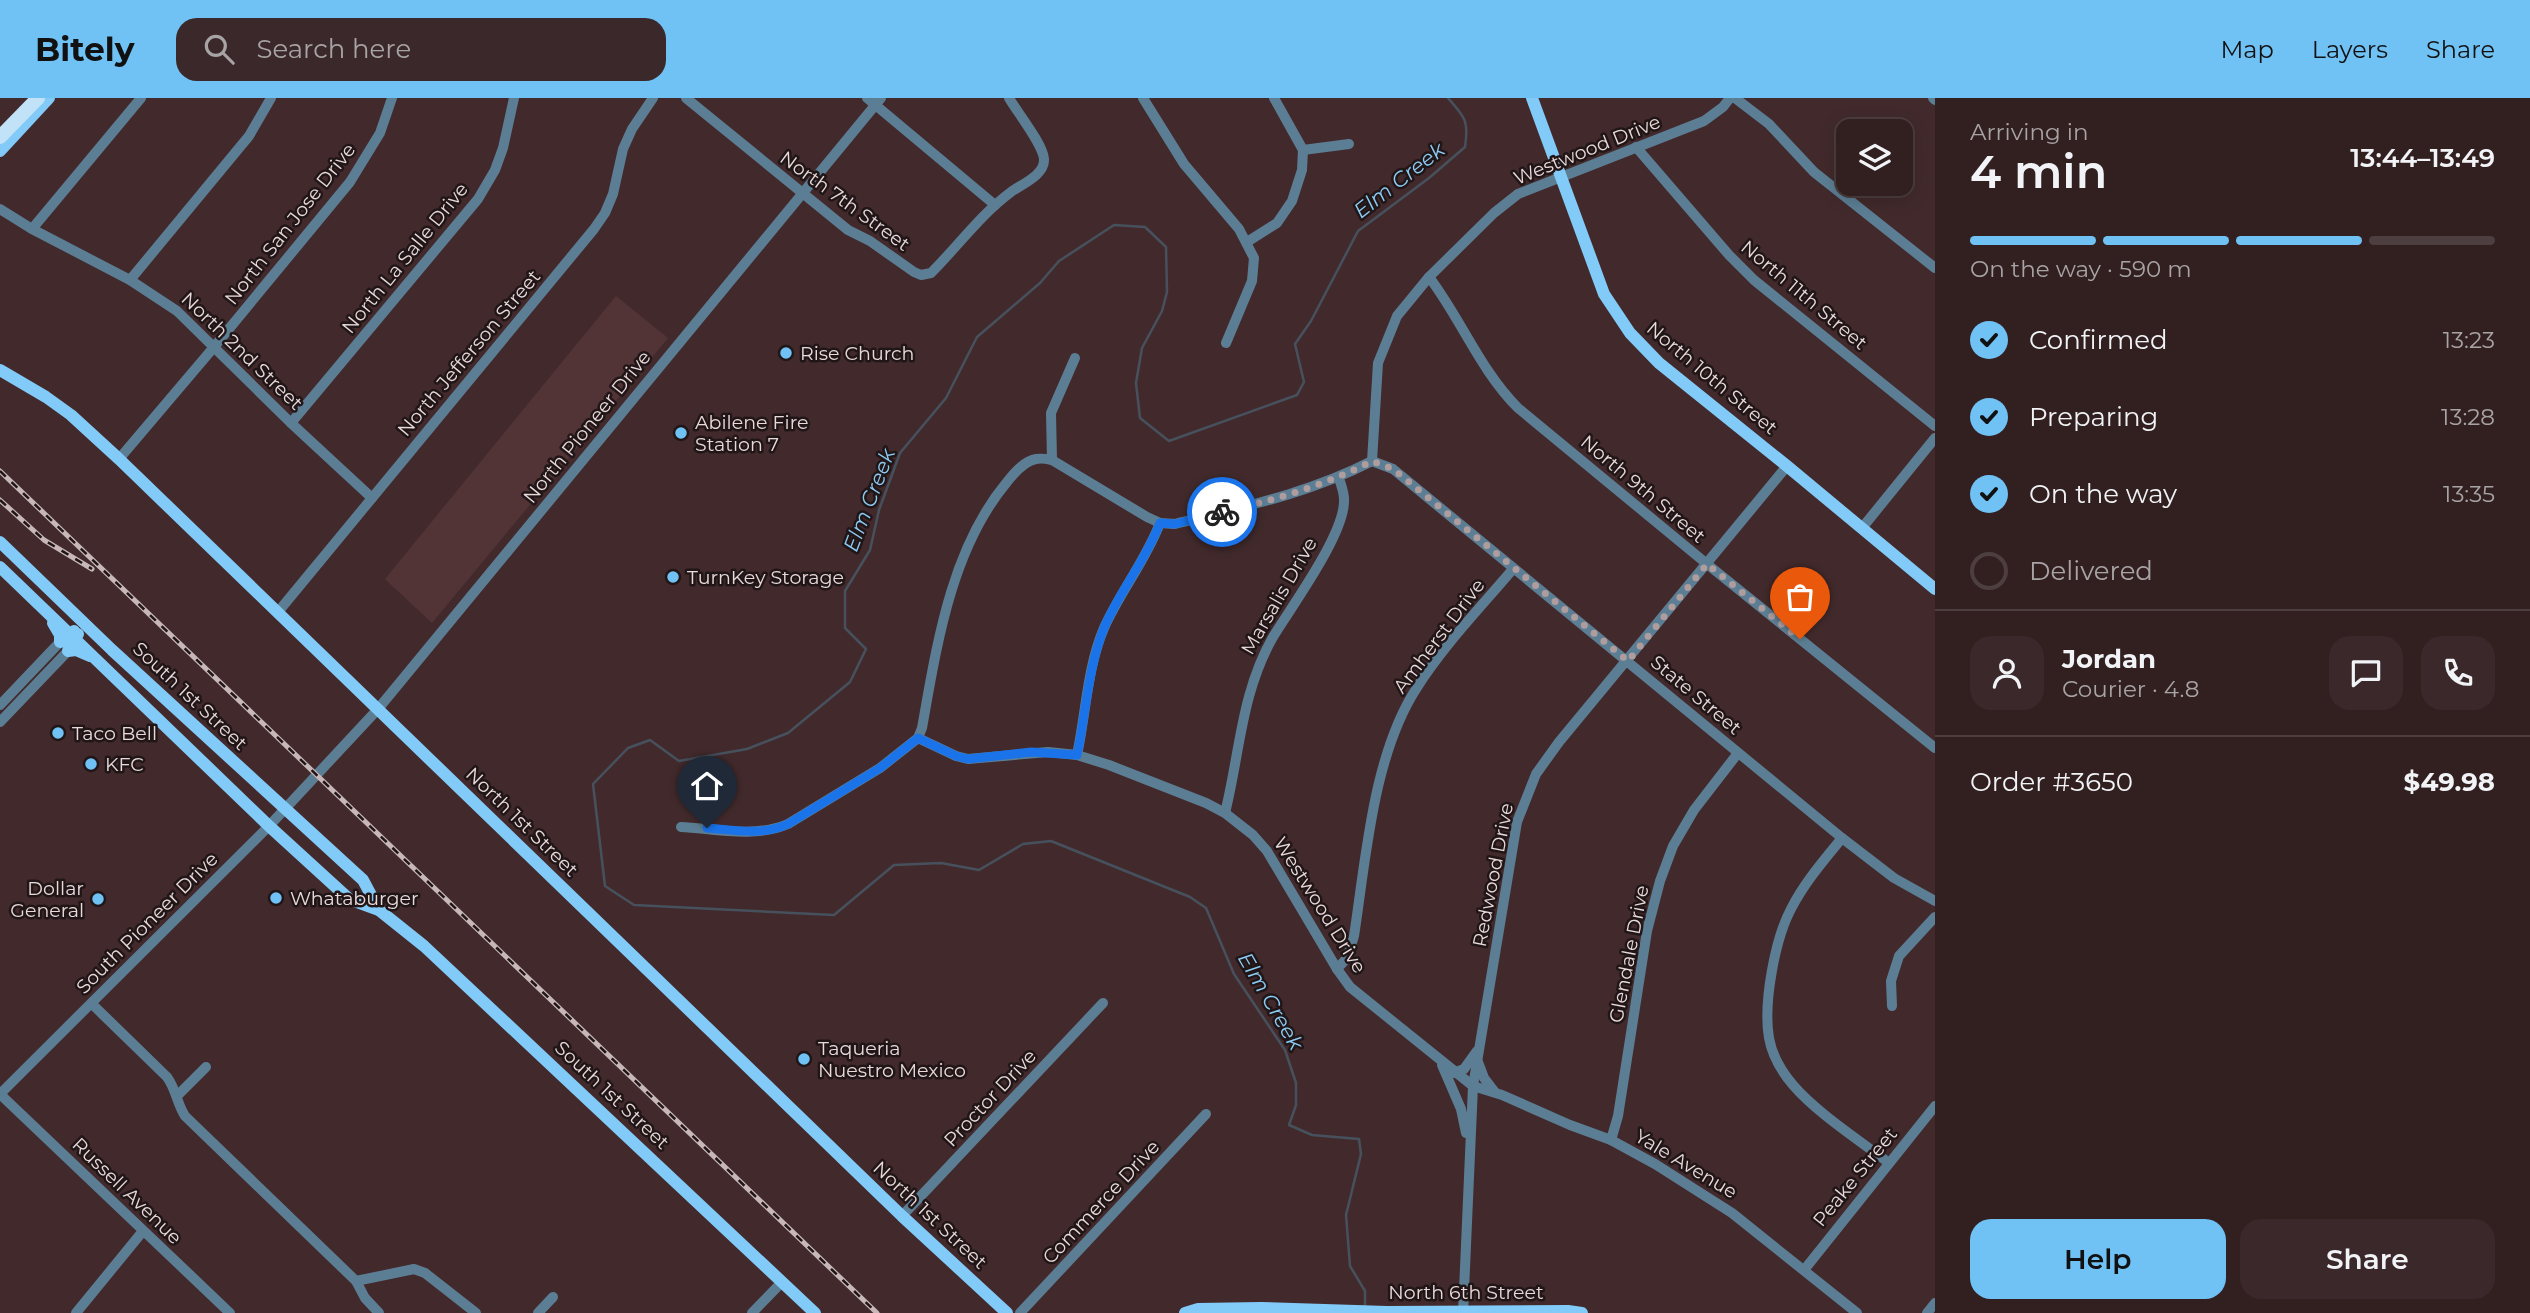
<!DOCTYPE html>
<meta charset="utf-8">
<style>
body{margin:0;font-family:Montserrat,sans-serif;background:#3a282a;color:#f1f3f6;height:100vh;display:flex;flex-direction:column;font-size:26px;white-space:nowrap}
*{box-sizing:border-box;margin:0}
p{font-size:23px;color:#a8a3a5}
.icon{flex:none;width:38px;height:38px;fill:none;stroke:currentColor;stroke-width:2;stroke-linecap:round;stroke-linejoin:round}
.map{position:relative;flex:1;overflow:hidden}
.panel{display:flex;flex-direction:column;background:#322021;width:595px}
.panel>*{flex:none}
.controls{position:absolute;left:1836px;top:21px;display:grid;gap:14px}
.controls a{display:grid;place-items:center;width:77px;height:77px;border-radius:14px;background:#322021;box-shadow:0 4px 18px #0003,0 0 0 2px #4d3e3f;font-size:35px}
.pin{position:absolute;display:grid;place-items:center;width:60px;height:60px;color:#fff;margin:-72px -30px;border-radius:50% 50% 50% 0;rotate:-45deg;box-shadow:0 0 7px #0007}
.pin .icon{rotate:45deg}
.courier{position:absolute;display:grid;place-items:center;width:70px;height:70px;margin:-35px;border:5px solid #1a73e8;border-radius:50%;background:#fff;color:#222;box-shadow:0 2px 9px #0007}
.headline em{font-style:normal;font-weight:600}
.headline div{display:flex;flex-direction:column-reverse}
.headline{display:flex;align-items:center;justify-content:space-between;height:119px;padding:0 35px}
h1{font-size:46px;font-weight:600;line-height:52px}
.bar{display:grid;grid-template-columns:repeat(4,1fr);gap:10px 7px;align-content:center;height:84px;padding:0 35px}
.bar i{height:9px;border-radius:5px;background:#4d3e3f}
.bar .active{background:#70c1f4}
.bar p{grid-column:span 4}
.line{display:flex;align-items:center;gap:18px;padding:0 35px;border-top:2px solid #4d3e3f}
.line div{flex:1}
.round{display:grid;place-items:center;flex:none;width:74px;height:74px;border-radius:21px;background:#3a282a}
ol{padding:0 35px;list-style:none}
li{display:flex;align-items:center;gap:21px;height:77px}
li p{margin-inline-start:auto}
li .icon{padding:7px;border-radius:50%;background:#70c1f4;color:#111;stroke-width:4}
li:last-child{color:#a8a3a5}
li i{width:38px;height:38px;border:4px solid #4d3e3f;border-radius:50%}
.action{display:flex;gap:14px;margin-top:auto;padding:14px 35px}
.action a{flex:1;height:80px;border-radius:21px;background:#70c1f4;color:#111;font-size:28px;font-weight:600;line-height:80px;text-align:center}
.action a+a{background:#3a282a;color:#f1f3f6}
header{display:flex;align-items:center;gap:42px;box-sizing:border-box;height:98px;padding:0 35px;background:#70c1f4;color:#111}
header strong{font-size:33px}
nav{display:flex;gap:38px;margin-inline-start:auto;font-size:24px}
.search{width:490px;height:63px;background:#3a282a;display:flex;align-items:center;gap:18px;box-sizing:border-box;padding:0 24px;border-radius:21px;color:#a8a3a5;font-size:26px}
main{display:flex;flex:1;min-height:0}
.map>svg:first-child{display:block}
</style>
<header>
<strong>Bitely</strong>
<div class="search"><svg class="icon" aria-label="search" viewBox="0 0 24 24"><circle cx="10" cy="10" r="6"/><path d="M15 15l6 6"/></svg>Search here</div>
<nav><a>Map</a><a>Layers</a><a>Share</a></nav>
</header>
<main>
<div class="map">
<svg width="1935" height="1215" viewBox="0 0 1935 1215">
<rect width="100%" height="100%" fill="#422a2c"/>
<!-- built -->
<path fill="#523437" d="M616,198L668,240L432,525L385,481Z"/>
<g fill="none" stroke-linecap="round" stroke-linejoin="round">
<!-- stream -->
<path stroke="#46515d" stroke-width="2.5" d="M1365,1208V1193L1350,1168L1346,1117L1361,1056L1359,1041L1312,1037L1289,1027L1296,1007V985L1285,952L1234,876L1206,810L1190,799L1051,743L1023,746L979,772L941,765L894,767L834,817L634,807L605,788L593,686L628,650L650,642L679,663L747,651L788,635L850,584L866,551L845,530V493L870,452L879,412L900,355L946,300L977,239L1040,185L1059,163L1114,127L1145,129L1166,149L1167,194L1162,213L1142,250L1136,285L1140,320L1169,343L1297,297L1304,284L1295,246L1311,223L1358,133L1429,80L1465,49C1469,23 1465,19 1448,0"/>
<!-- minor -->
<g stroke="#5c7e94" stroke-width="10">
<path d="M686,0L848,132L870,143L914,174L921,177L931,175C958,148 980,117 1011,94C1022,86 1045,77 1044,61C1043,46 1017,14 1009,0"/>
<path d="M867,0L995,107"/>
<path d="M1143,0L1184,66L1239,131L1254,160L1252,183L1226,245"/>
<path d="M1735,0L1769,26L1814,74L1935,170"/>
<path d="M1933,0L1935,2"/>
<path d="M1636,49L1729,157L1754,182L1935,328"/>
<path d="M1303,52L1349,46"/>
<path d="M0,111L32,131L130,182L177,213L291,325L372,400"/>
<path d="M32,131L141,0"/>
<path d="M1247,144L1277,125L1292,103L1302,72L1303,52L1274,0"/>
<path d="M1429,179C1461,221 1480,272 1518,310L1707,466L1935,650"/>
<path d="M130,182L249,38L271,0"/>
<path d="M291,325L478,101L495,72L503,50L514,0"/>
<path d="M119,361L214,249L350,84L380,35L392,0"/>
<path d="M1052,362L1051,315L1075,260"/>
<path d="M1372,363L1393,371L1842,740L1894,780L1935,803"/>
<path d="M1787,368L1559,644L1536,676L1517,724L1473,988L1502,997L1570,1027L1611,1042L1655,1066L1732,1115L1857,1215"/>
<path d="M1862,430L1935,340"/>
<path d="M278,514L594,131L605,115L613,96L623,51L632,31L653,0"/>
<path d="M0,607L60,544"/>
<path d="M0,624L68,553"/>
<path d="M918,640L956,658L968,661L1048,654L1077,657L1109,667L1206,705L1225,715L1253,737L1267,753L1337,871L1350,889L1473,988L1463,1215"/>
<path d="M1077,657C1086,615 1087,570 1104,530C1120,494 1146,462 1160,425"/>
<path d="M1225,715C1240,655 1241,595 1273,539C1291,509 1346,435 1344,401C1344,394 1341,387 1339,380"/>
<path d="M681,729C716,731 755,740 788,726L880,670L918,640L922,630C937,546 951,451 1007,384C1014,375 1024,363 1036,361C1041,360 1047,361 1052,362L1147,419L1160,425L1175,426C1243,409 1310,395 1372,363L1378,265L1397,218L1429,179L1494,115L1518,96L1704,23L1723,9L1730,0"/>
<path d="M1842,740C1824,762 1805,784 1792,809C1775,840 1763,905 1769,940C1772,957 1782,974 1793,987C1817,1015 1859,1042 1889,1065"/>
<path d="M1337,871L1347,860L1354,838C1366,760 1373,658 1416,591C1443,548 1480,510 1513,471"/>
<path d="M92,906L167,979C176,991 177,1006 185,1018L356,1183L365,1200L379,1215"/>
<path d="M1892,908L1891,883L1899,858L1935,819"/>
<path d="M1478,964L1484,980L1494,993"/>
<path d="M1442,967L1461,1011L1466,1035"/>
<path d="M1454,975L1464,971L1477,953"/>
<path d="M0,996L269,728L378,611L881,0"/>
<path d="M0,996L230,1215"/>
<path d="M177,998L206,969"/>
<path d="M1611,1042L1618,1018L1647,833L1660,783L1673,748L1694,712L1738,655"/>
<path d="M902,1118L1103,905"/>
<path d="M1804,1172L1935,1008"/>
<path d="M356,1183L414,1171L425,1175L476,1215"/>
<path d="M76,1215L143,1133"/>
<path d="M538,1215L553,1199"/>
<path d="M752,1215L782,1184"/>
<path d="M1020,1215L1206,1016"/>
<path d="M1927,1215L1935,1205"/>
</g>
<!-- major -->
<g stroke="#82caf7" stroke-width="12">
<path d="M1532,0L1604,196L1630,235L1659,265L1787,368L1935,491"/>
<path d="M0,53L49,0"/>
<path d="M0,272L46,299L71,317L119,361L902,1118L1007,1215"/>
<path d="M0,444L112,552L363,782L379,812"/>
<path d="M0,469L269,728L349,801L379,812L424,848L815,1215"/>
<path d="M53,525L60,537V544L78,536"/>
<path d="M74,533L68,553L76,552L90,558"/>
<path d="M1185,1215L1198,1211L1261,1210L1387,1214L1568,1213L1582,1215"/>
</g>
<!-- highway -->
<path stroke="#c1e2f7" stroke-width="14" d="M0,39L38,0"/>
<defs>
<g id="rail">
<path d="M0,373L877,1215"/>
<path d="M0,402L44,442L92,471"/>
</g>
</defs>
<!-- rail casing -->
<use href="#rail" stroke="#c8b7b8" stroke-width="5"/>
<!-- rail -->
<use href="#rail" stroke="#211617" stroke-width="2.5" stroke-dasharray="8" stroke-linecap="butt"/>
</g>
<g fill="none" stroke-linecap="round" stroke-linejoin="round">
<!-- done -->
<path stroke="#af9c9d" stroke-width="7" stroke-dasharray="0 12.6" d="M1222,414C1274,402 1324,388 1372,363L1393,371L1628,563L1707,466L1800,541"/>
<!-- route -->
<path stroke="#1a73e8" stroke-width="9" d="M707,730C735,732 762,738 788,726L880,670L918,640L956,658L968,661L1031,654L1077,657C1086,615 1088,570 1104,530C1119,494 1146,462 1160,425L1175,426L1222,414"/>
</g>
<!-- markers -->
<g fill="#70c1f4" stroke="#211617" stroke-width="2.5">
<circle cx="786" cy="255" r="7"/>
<circle cx="681" cy="335" r="7"/>
<circle cx="673" cy="479" r="7"/>
<circle cx="58" cy="635" r="7"/>
<circle cx="91" cy="666" r="7"/>
<circle cx="276" cy="800" r="7"/>
<circle cx="98" cy="801" r="7"/>
<circle cx="804" cy="961" r="7"/>
</g>
<g text-anchor="middle" dominant-baseline="central" stroke-width="5" stroke-linejoin="round" paint-order="stroke">
<!-- street labels -->
<g font-size="19" fill="#e9d9da" stroke="#211617">
<text transform="translate(1587 52) rotate(-22)">Westwood Drive</text>
<text transform="translate(845 103) rotate(36)">North 7th Street</text>
<text transform="translate(290 126) rotate(-52)">North San Jose Drive</text>
<text transform="translate(405 160) rotate(-51)">North La Salle Drive</text>
<text transform="translate(1804 197) rotate(40)">North 11th Street</text>
<text transform="translate(242 253) rotate(44)">North 2nd Street</text>
<text transform="translate(469 255) rotate(-50)">North Jefferson Street</text>
<text transform="translate(1712 280) rotate(40)">North 10th Street</text>
<text transform="translate(587 329) rotate(-51)">North Pioneer Drive</text>
<text transform="translate(1643 391) rotate(40)">North 9th Street</text>
<text transform="translate(1279 498) rotate(-60)">Marsalis Drive</text>
<text transform="translate(1439 538) rotate(-53)">Amherst Drive</text>
<text transform="translate(1696 597) rotate(40)">State Street</text>
<text transform="translate(190 598) rotate(43)">South 1st Street</text>
<text transform="translate(522 724) rotate(44)">North 1st Street</text>
<text transform="translate(1493 777) rotate(-79)">Redwood Drive</text>
<text transform="translate(1320 807) rotate(58)">Westwood Drive</text>
<text transform="translate(147 825) rotate(-45)">South Pioneer Drive</text>
<text transform="translate(1629 856) rotate(-79)">Glendale Drive</text>
<text transform="translate(612 997) rotate(43)">South 1st Street</text>
<text transform="translate(990 1000) rotate(-47)">Proctor Drive</text>
<text transform="translate(1686 1066) rotate(31)">Yale Avenue</text>
<text transform="translate(1855 1079) rotate(-51)">Peake Street</text>
<text transform="translate(127 1093) rotate(44)">Russell Avenue</text>
<text transform="translate(1101 1104) rotate(-47)">Commerce Drive</text>
<text transform="translate(930 1117) rotate(43)">North 1st Street</text>
<text x="1466" y="1194">North 6th Street</text>
</g>
<!-- poi labels -->
<g font-size="19" fill="#e9d9da" stroke="#211617" text-anchor="start">
<text x="800" y="255">Rise Church</text>
<text x="695" y="324">Abilene Fire<tspan x="695" dy="22">Station 7</tspan></text>
<text x="687" y="479">TurnKey Storage</text>
<text x="72" y="635">Taco Bell</text>
<text x="105" y="666">KFC</text>
<text x="84" y="790" text-anchor="end">Dollar<tspan x="84" dy="22">General</tspan></text>
<text x="290" y="800">Whataburger</text>
<text x="818" y="950">Taqueria<tspan x="818" dy="22">Nuestro Mexico</tspan></text>
</g>
<!-- water labels -->
<g font-size="21" font-style="italic" fill="#8ccbf4" stroke="#211617">
<text transform="translate(1399 82) rotate(-38)">Elm Creek</text>
<text transform="translate(869 402) rotate(-69)">Elm Creek</text>
<text transform="translate(1271 903) rotate(60)">Elm Creek</text>
</g>
</g>
</svg>
<div class="controls">
<a><svg class="icon" aria-label="layers" viewBox="0 0 24 24"><path d="M12 4l9 5-9 5-9-5zM3 14l9 5 9-5"/></svg></a>
</div>
<div class="pin" style="left:1800px;top:541px;background:#ea580c"><svg class="icon" aria-label="bag" viewBox="0 0 24 24"><path d="M5 8h14l-1 12H6zM9 8a3 3 0 0 1 6 0"/></svg></div>
<div class="pin" style="left:707px;top:730px;background:#1f2937"><svg class="icon" aria-label="home" viewBox="0 0 24 24"><path d="M3 11l9-7 9 7M6 9v11h12V9"/></svg></div>
<div class="courier" style="left:1222px;top:414px"><svg class="icon" aria-label="bike" viewBox="0 0 24 24"><circle cx="6" cy="16" r="4"/><circle cx="18" cy="16" r="4"/><path d="M6 16l4-8h5l3 8M10 8l3 8H6M13 5h3"/></svg></div>
</div>
<section class="panel">
<div class="headline"><div><h1>4 min</h1><p>Arriving in</p></div><em>13:44–13:49</em></div>
<div class="bar"><i class="active"></i><i class="active"></i><i class="active"></i><i></i><p>On the way · 590 m</p></div>
<ol>
<li><svg class="icon" aria-label="check" viewBox="0 0 24 24"><path d="M5 12l5 5 9-10"/></svg>Confirmed<p>13:23</p></li>
<li><svg class="icon" aria-label="check" viewBox="0 0 24 24"><path d="M5 12l5 5 9-10"/></svg>Preparing<p>13:28</p></li>
<li><svg class="icon" aria-label="check" viewBox="0 0 24 24"><path d="M5 12l5 5 9-10"/></svg>On the way<p>13:35</p></li>
<li><i></i>Delivered</li>
</ol>
<div class="line" style="height:126px"><a class="round"><svg class="icon" aria-label="person" viewBox="0 0 24 24"><circle cx="12" cy="8" r="4"/><path d="M4 21q1-7 8-7t8 7"/></svg></a><div><b>Jordan</b><p>Courier · 4.8</p></div><a class="round"><svg class="icon" aria-label="chat" viewBox="0 0 24 24"><path d="M4 5h16v11H9l-5 4z"/></svg></a><a class="round"><svg class="icon" aria-label="phone" viewBox="0 0 24 24"><path d="M5 4h4l2 5-3 2q2 4 5 5l2-3 5 2v4C11 20 4 13 5 4z"/></svg></a></div>
<div class="line" style="height:91px"><div>Order #3650</div><b>$49.98</b></div>
<div class="action"><a>Help</a><a>Share</a></div>
</section>
</main>
